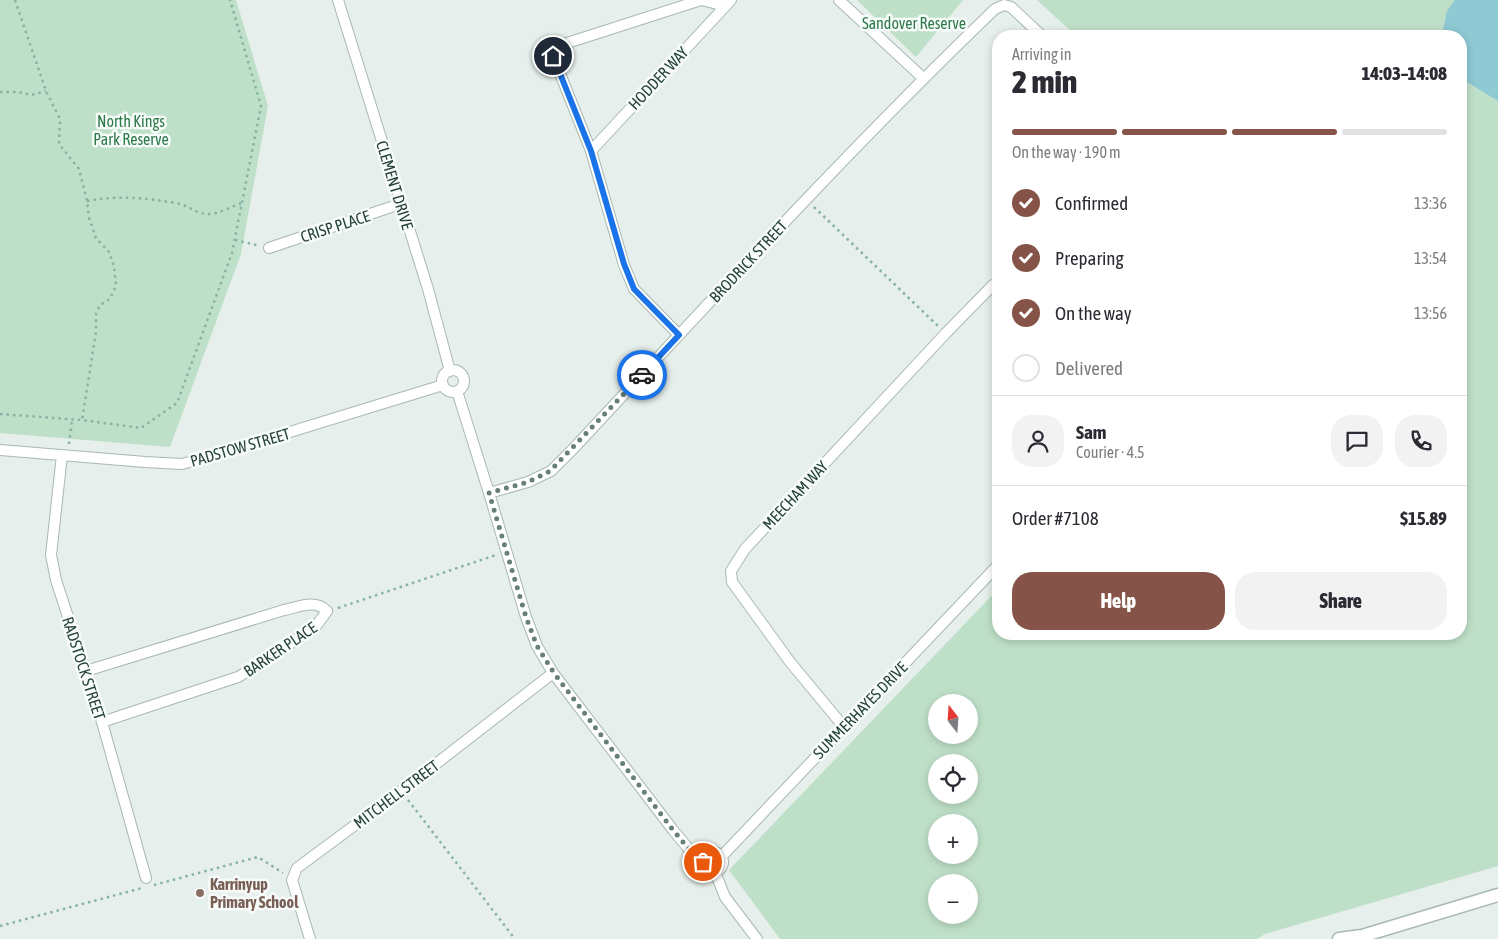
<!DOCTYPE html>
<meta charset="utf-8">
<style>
:root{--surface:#fff;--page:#f2f2f3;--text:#2b2b33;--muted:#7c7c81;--line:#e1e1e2;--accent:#855347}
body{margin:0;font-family:"Asap Condensed",sans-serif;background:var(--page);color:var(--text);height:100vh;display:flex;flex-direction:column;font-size:19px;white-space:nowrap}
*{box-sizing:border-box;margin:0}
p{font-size:16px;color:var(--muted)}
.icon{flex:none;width:28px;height:28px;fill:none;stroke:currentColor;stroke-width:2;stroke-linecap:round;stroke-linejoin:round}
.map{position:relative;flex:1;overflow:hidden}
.drawer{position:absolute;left:992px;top:30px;width:475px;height:610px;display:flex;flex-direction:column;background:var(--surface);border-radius:20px;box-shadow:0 2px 8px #0003}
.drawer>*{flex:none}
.needle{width:32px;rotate:343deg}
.tools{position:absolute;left:928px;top:694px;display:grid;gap:10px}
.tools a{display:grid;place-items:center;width:50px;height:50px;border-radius:50%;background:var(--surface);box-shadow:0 2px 8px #0003;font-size:25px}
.pin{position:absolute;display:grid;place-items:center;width:42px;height:42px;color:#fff;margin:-21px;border:2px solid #fff;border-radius:50%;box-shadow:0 1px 5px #0007}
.courier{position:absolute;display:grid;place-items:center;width:50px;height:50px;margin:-25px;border:4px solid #1a73e8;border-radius:50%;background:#fff;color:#222;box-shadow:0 1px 6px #0007}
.overview em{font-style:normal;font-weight:800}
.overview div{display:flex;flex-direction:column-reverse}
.overview{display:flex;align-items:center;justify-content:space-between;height:85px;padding:0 20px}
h1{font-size:32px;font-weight:800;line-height:38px}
.bar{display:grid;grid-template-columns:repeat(4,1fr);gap:8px 5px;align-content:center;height:60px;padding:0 20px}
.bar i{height:6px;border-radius:4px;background:var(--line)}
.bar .selected{background:var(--accent)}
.bar p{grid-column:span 4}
.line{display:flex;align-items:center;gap:12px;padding:0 20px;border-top:1px solid var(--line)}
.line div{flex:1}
.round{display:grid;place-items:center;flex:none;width:52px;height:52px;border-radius:20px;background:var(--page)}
ol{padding:0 20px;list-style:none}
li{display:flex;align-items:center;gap:15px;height:55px}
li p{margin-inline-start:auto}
li .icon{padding:5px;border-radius:50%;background:var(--accent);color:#fff;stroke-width:4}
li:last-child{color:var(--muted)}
li i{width:28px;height:28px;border:2px solid var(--line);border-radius:50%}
.button{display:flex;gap:10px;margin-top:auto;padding:10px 20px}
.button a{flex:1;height:58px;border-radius:20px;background:var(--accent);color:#fff;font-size:20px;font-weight:800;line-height:58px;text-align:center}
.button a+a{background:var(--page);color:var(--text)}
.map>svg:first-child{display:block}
.green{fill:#bfe0c8;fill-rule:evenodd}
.water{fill:#8ec9d4}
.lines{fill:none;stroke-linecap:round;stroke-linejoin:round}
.minor-casing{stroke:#a8b8b2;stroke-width:12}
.tertiary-casing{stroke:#a8b8b2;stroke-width:15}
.path{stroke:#86b3a5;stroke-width:2.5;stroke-dasharray:2.5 4;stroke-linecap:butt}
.minor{stroke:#fff;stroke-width:10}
.tertiary{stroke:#fff;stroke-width:12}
.done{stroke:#687f78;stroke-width:5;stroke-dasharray:0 9}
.route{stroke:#1a73e8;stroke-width:6}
.education-dot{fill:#8d6e63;stroke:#f7fbf9;stroke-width:2}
.labels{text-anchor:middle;stroke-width:5;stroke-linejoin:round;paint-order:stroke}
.park-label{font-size:16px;fill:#2d7a4b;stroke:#f7fbf9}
.street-label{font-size:16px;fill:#24423a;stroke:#f7fbf9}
.education-label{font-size:16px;font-weight:bold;fill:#785e54;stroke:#f7fbf9;text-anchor:start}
</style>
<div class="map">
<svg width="1498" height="939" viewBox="0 0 1498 939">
<rect width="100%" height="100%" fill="#e6efeb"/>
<!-- green -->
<path class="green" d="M0 0H236L268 106 241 254 170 447 0 433Z
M857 0H963L916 57Z
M1037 0H1498V866L1265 934 1257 939H780L729 870 999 588V634H1461V36H1076ZM936 702H969V735H936ZM936 762H969V795H936ZM936 822H969V855H936ZM936 882H969V915H936Z"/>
<!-- water -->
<path class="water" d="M1455 0H1498V101L1467 82 1461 76V36H1442L1447 11Z"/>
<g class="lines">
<defs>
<path id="minor" d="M338 0 428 289 450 371
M702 0 725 6
M839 0 923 78
M591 151 731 0
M269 248 400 204
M679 335 634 289 624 265 591 151 553 56 556 48 564 44 701 0
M442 381a11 11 0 1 1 22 0a11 11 0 1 1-22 0Z
M457 391 489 493 526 617 537 646 553 673 673 830 688 848 703 859
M0 450 145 462 182 464 208 457 443 385
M62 455 51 555 56 580 102 722 146 878
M489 493 528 482 551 471 573 449C712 300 848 150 995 9L1004 5 1011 7 1042 36
M86 671 284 610C299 607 315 599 327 611L316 626 265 661 238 677 102 722
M844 727 790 662 732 582 731 571 745 549 946 333 993 285 999 282
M703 862a10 10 0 1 1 20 0a10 10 0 1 1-20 0Z
M722 856 999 564
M715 872 725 897 757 939
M310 939 292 880 297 868 401 791 553 673"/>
<path id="tertiary" d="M1339 939 1362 936 1498 895"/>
</defs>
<!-- minor casing -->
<use href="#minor" class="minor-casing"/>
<!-- tertiary casing -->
<use href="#tertiary" class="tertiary-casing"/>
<!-- path -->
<path class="path" d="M15 0 46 91 60 119 59 144 79 169 87 201 89 218 96 238 109 252 114 266 116 286 110 299 100 305 96 314V332L82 420
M0 92H18L31 95 46 91
M87 201C118 195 149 198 180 204 191 207 196 214 209 214 219 214 232 206 242 203
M814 207 938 326
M235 240 260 246
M0 414 82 420 141 428 177 403 232 253 261 106 230 0
M69 444 72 420
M338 608 496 555
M408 800 515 939
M154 885 258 857 283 873
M0 926 142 888"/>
<!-- minor -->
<use href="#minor" class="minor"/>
<!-- tertiary -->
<use href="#tertiary" class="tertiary"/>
</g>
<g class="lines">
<!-- done -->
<path class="done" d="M642 375 550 471 528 482 489 493 526 617 537 646 554 673 673 830 688 848 704 859 703 862"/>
<!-- route -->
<path class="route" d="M553 56 591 151 624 264 634 289 679 335 642 375"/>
</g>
<!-- markers -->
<circle class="education-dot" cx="200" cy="893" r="5"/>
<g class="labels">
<!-- park labels -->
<g class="park-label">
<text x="914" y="29">Sandover Reserve</text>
<text x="131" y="127">North Kings<tspan x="131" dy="18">Park Reserve</tspan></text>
</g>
<!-- street labels -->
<g class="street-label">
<text transform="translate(658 78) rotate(-47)" y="6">HODDER WAY</text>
<text transform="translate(395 185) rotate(73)" y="6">CLEMENT DRIVE</text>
<text transform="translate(335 226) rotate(-18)" y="6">CRISP PLACE</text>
<text transform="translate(748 261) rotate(-47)" y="6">BRODRICK STREET</text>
<text transform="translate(240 447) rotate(-16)" y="6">PADSTOW STREET</text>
<text transform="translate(795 495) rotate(-47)" y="6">MEECHAM WAY</text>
<text transform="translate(280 649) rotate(-34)" y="6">BARKER PLACE</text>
<text transform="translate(84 668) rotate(72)" y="6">RADSTOCK STREET</text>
<text transform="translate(860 710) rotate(-46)" y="6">SUMMERHAYES DRIVE</text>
<text transform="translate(396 794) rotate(-37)" y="6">MITCHELL STREET</text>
</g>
<!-- education labels -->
<g class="education-label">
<text x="210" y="890">Karrinyup<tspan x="210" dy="18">Primary School</tspan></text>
</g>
</g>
</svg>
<div class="tools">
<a><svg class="needle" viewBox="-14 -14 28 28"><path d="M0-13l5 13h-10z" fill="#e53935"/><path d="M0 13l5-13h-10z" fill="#7c7c81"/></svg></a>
<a><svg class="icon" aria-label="locate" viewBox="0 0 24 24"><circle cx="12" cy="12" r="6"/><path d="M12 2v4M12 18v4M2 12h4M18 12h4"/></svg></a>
<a>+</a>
<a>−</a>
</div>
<div class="pin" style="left:703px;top:862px;background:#ea580c"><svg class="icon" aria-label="bag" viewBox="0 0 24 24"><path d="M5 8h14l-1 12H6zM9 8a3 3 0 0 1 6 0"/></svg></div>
<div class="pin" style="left:553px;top:56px;background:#1f2937"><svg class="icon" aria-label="home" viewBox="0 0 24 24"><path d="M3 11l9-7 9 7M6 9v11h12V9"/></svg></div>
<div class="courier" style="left:642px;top:375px"><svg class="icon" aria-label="car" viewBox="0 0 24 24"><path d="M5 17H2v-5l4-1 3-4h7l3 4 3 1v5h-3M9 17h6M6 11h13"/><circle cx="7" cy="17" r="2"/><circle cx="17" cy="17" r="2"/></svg></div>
<section class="drawer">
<div class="overview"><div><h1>2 min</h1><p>Arriving in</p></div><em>14:03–14:08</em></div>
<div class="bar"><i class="selected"></i><i class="selected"></i><i class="selected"></i><i></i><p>On the way · 190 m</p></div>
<ol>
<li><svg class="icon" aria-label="check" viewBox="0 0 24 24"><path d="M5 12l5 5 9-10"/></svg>Confirmed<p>13:36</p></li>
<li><svg class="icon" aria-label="check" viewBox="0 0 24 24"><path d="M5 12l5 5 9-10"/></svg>Preparing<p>13:54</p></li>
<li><svg class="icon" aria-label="check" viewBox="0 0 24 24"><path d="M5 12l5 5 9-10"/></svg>On the way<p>13:56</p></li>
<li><i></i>Delivered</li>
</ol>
<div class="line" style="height:90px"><a class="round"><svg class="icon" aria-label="person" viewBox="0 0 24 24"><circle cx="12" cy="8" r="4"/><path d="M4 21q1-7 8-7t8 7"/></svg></a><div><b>Sam</b><p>Courier · 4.5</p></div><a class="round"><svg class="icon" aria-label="chat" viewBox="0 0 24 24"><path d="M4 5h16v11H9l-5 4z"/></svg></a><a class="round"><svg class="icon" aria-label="phone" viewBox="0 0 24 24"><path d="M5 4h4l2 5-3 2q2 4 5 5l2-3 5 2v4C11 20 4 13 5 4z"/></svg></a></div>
<div class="line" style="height:65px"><div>Order #7108</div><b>$15.89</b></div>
<div class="button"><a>Help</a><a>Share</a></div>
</section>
</div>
